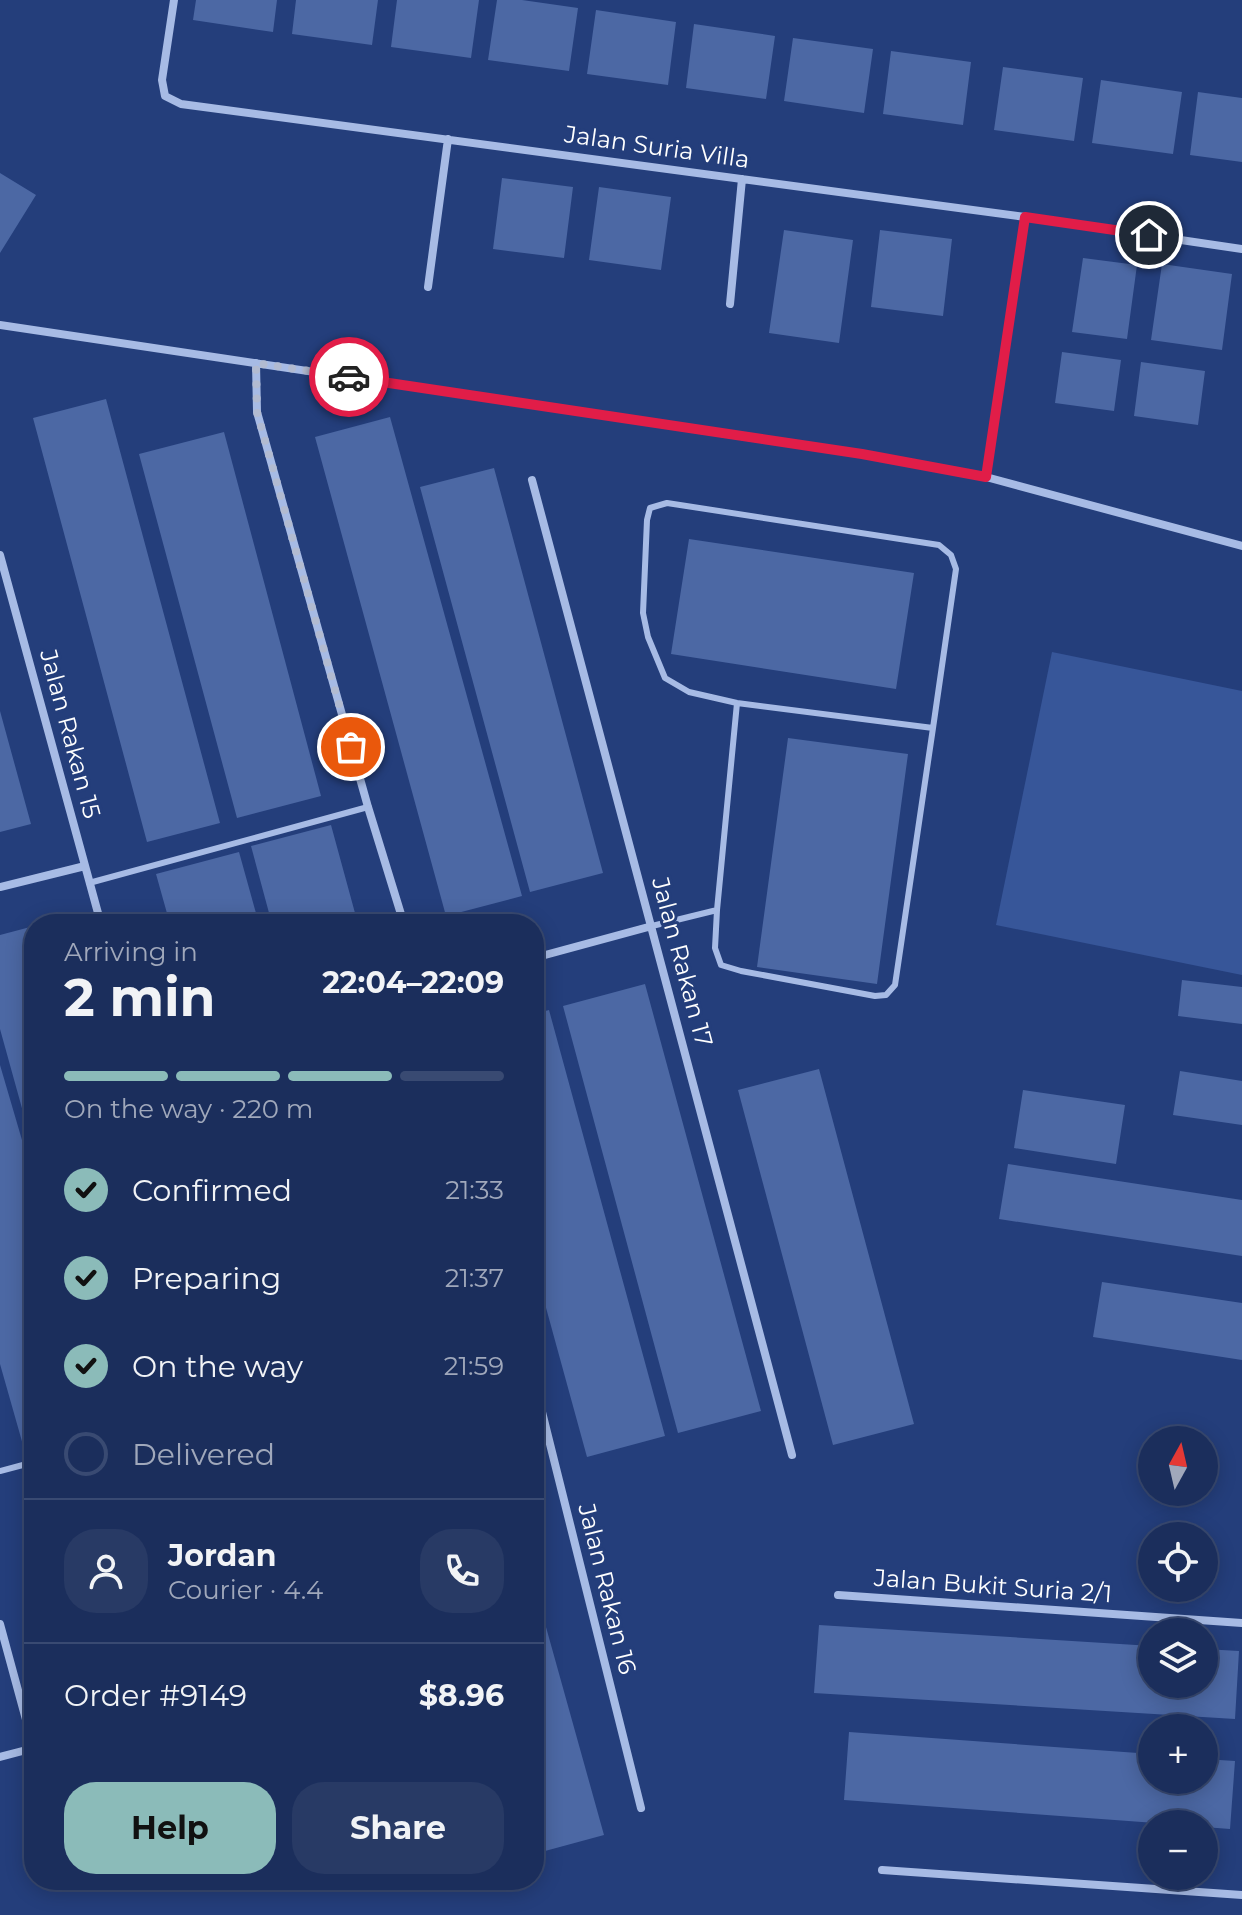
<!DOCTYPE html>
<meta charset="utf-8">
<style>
:root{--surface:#1b2e5c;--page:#283a65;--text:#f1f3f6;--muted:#a0a8bb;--line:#394a72;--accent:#8bbbb9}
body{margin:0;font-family:Montserrat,sans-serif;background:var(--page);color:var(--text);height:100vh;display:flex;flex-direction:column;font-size:30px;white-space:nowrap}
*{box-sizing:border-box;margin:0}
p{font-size:26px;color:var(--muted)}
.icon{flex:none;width:44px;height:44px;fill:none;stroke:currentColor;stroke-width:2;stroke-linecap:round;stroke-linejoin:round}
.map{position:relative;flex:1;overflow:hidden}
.details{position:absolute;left:24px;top:914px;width:520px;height:976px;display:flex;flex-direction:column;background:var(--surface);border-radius:32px;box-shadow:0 4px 20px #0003,0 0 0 2px var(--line)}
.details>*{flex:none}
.needle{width:52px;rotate:8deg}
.controls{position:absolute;left:1138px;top:1426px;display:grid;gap:16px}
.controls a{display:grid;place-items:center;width:80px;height:80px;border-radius:50%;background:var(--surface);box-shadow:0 4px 20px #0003,0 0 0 2px var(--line);font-size:40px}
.pin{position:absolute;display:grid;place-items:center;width:68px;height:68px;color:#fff;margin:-34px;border:4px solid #fff;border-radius:50%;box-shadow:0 2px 8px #0007}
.courier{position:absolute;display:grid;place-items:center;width:80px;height:80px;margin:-40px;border:6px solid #e11d48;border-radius:50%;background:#fff;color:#222;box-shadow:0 2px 10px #0007}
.overview em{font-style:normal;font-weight:700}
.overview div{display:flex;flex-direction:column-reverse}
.overview{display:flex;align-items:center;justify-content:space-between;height:136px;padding:0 40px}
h1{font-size:52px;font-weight:700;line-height:60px}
.bar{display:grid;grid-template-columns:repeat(4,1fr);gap:12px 8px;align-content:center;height:96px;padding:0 40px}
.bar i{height:10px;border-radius:6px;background:var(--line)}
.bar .active{background:var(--accent)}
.bar p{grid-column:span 4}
.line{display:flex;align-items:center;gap:20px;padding:0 40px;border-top:2px solid var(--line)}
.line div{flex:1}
.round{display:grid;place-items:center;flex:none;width:84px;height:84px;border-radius:32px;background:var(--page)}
ol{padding:0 40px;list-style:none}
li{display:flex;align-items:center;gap:24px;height:88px}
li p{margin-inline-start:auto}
li .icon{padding:8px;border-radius:50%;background:var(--accent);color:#111;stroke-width:4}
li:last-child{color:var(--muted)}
li i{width:44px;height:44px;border:4px solid var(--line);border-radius:50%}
.primary-button{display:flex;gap:16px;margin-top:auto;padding:16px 40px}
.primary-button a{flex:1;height:92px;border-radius:32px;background:var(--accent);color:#111;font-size:32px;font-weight:700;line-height:92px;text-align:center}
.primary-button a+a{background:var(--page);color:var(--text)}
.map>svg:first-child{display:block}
.green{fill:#375699}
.building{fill:#4c68a4}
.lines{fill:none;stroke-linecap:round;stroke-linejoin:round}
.service{stroke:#a7bbe5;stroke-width:6}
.minor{stroke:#a7bbe5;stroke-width:8}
.done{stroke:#b2bbd1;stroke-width:8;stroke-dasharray:0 14.4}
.route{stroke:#e11d48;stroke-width:10}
.labels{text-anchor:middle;stroke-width:6;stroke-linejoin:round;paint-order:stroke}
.street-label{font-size:24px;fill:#fff;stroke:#243e7b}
</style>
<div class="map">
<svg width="1242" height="1915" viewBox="0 0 1242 1915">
<rect width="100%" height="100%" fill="#243e7b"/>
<!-- green -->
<path class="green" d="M1052 652 1242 691V975L996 925Z"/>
<!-- building -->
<path class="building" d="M196 0H277L273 32 193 20Z
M296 0H378L372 45 292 34Z
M397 0H479L471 58 391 47Z
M497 0H522L578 8 569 71 488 60Z
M596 10 676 22 668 85 587 74Z
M694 24 775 36 766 99 686 88Z
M793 38 873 49 864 113 784 101Z
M891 51 971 62 963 125 883 114Z
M1003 67 1083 78 1074 141 994 130Z
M1101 80 1182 92 1173 154 1092 143Z
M1198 92 1242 98V162L1190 155Z
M0 173 36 195 0 253Z
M502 178 573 187 564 258 493 249Z
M599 187 671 197 661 270 589 260Z
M784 230 853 240 839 343 769 333Z
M880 230 952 239 943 316 871 307Z
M1083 258 1137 265 1127 339 1072 332Z
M1162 264 1232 274 1222 350 1151 340Z
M1062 352 1121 360 1114 411 1055 403Z
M1141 362 1205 371 1198 425 1134 416Z
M106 399 220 823 147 842 33 418Z
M390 417 522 896 446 916 315 437Z
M224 432 321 796 237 818 139 454Z
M494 468 603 873 530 892 420 487Z
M689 539 914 573 896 689 671 654Z
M0 711 31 824 0 832Z
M788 738 908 754 877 984 757 967Z
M331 825 358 924H272L251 846Z
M239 852 259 924H170L156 874Z
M34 926V1148H33L0 1029V935Z
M1182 980 1242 987V1024L1178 1016Z
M645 984 761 1411 678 1433 563 1006Z
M549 1010 665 1436 587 1457 534 1264V1014Z
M0 1065 34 1181V1441L23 1445 0 1364Z
M819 1069 914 1424 833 1445 738 1090Z
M1180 1071 1242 1081V1125L1173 1115Z
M1023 1090 1125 1105 1116 1164 1014 1148Z
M1008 1164 1242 1200V1256L999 1219Z
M1102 1282 1242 1303V1360L1093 1337Z
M534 1584 604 1835 534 1854Z
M819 1625 1152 1646V1684H1204V1649L1239 1651 1235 1719 814 1693Z
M849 1732 1152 1754V1780H1204V1759L1235 1761 1230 1829 1204 1827V1824H1169L844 1800Z"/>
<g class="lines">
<!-- service -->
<path class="service" d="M737 703 717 910 715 948 721 965 741 971 875 996 886 995 895 985 933 728 737 703 689 692 665 678 648 637 643 613 647 520 650 508 667 503 939 545 951 555 956 569 933 728
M89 883 368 807
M652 926 717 910
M0 1471 34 1462"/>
<!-- minor -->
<path class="minor" d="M174 0 162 80 165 96 181 104 1025 217 1242 249
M428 287 448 139
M730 304 742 179
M0 325 862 454 986 477 1242 546
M256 363 257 412 368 807 404 924
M986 477 1025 217
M532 480 792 1455
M0 555 101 924
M0 887 85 866
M534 958 652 926
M534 1380 641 1808
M838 1595 1242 1623
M0 1624 34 1749
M0 1757 34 1748
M882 1870 1242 1895"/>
</g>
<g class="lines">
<!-- done -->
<path class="done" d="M349 377 256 363 257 412 351 747"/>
<!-- route -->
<path class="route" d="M349 377 862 454 986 477 1025 217 1149 235"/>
</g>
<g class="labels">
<!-- street labels -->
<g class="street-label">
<text transform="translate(657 147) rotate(8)" y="8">Jalan Suria Villa</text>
<text transform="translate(70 734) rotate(75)" y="8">Jalan Rakan 15</text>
<text transform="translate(682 962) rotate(75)" y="8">Jalan Rakan 17</text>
<text transform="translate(993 1586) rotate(4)" y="8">Jalan Bukit Suria 2/1</text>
<text transform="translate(607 1589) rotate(76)" y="8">Jalan Rakan 16</text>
</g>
</g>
</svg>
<div class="controls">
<a><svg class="needle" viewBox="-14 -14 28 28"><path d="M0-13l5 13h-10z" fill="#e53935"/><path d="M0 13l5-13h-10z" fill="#a0a8bb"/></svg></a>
<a><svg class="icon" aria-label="locate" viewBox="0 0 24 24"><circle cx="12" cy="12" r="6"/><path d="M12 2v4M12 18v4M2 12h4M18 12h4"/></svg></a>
<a><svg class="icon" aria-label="layers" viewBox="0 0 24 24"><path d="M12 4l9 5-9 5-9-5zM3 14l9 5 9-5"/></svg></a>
<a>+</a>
<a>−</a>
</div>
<div class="pin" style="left:351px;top:747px;background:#ea580c"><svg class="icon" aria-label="bag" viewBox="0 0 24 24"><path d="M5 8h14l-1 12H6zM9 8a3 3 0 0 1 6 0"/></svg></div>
<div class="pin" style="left:1149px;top:235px;background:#1f2937"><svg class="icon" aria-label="home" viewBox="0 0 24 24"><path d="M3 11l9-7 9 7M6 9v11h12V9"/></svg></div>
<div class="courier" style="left:349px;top:377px"><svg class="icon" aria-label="car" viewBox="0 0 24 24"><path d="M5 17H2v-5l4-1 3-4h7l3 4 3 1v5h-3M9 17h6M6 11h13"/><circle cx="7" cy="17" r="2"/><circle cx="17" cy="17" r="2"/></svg></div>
<section class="details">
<div class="overview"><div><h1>2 min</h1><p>Arriving in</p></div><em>22:04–22:09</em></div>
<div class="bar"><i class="active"></i><i class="active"></i><i class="active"></i><i></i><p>On the way · 220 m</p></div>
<ol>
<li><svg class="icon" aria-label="check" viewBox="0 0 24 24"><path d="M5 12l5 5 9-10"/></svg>Confirmed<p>21:33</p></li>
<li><svg class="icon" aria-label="check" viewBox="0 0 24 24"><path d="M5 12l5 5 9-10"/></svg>Preparing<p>21:37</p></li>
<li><svg class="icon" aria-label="check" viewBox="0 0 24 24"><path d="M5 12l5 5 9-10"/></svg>On the way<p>21:59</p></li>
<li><i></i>Delivered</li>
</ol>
<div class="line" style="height:144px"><a class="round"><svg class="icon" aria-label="person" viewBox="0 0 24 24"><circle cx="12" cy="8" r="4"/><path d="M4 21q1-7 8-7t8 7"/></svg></a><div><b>Jordan</b><p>Courier · 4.4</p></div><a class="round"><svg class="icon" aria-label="phone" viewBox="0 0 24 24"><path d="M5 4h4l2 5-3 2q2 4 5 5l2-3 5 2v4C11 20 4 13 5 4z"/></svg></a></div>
<div class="line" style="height:104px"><div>Order #9149</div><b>$8.96</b></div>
<div class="primary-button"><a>Help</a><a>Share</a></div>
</section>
</div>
